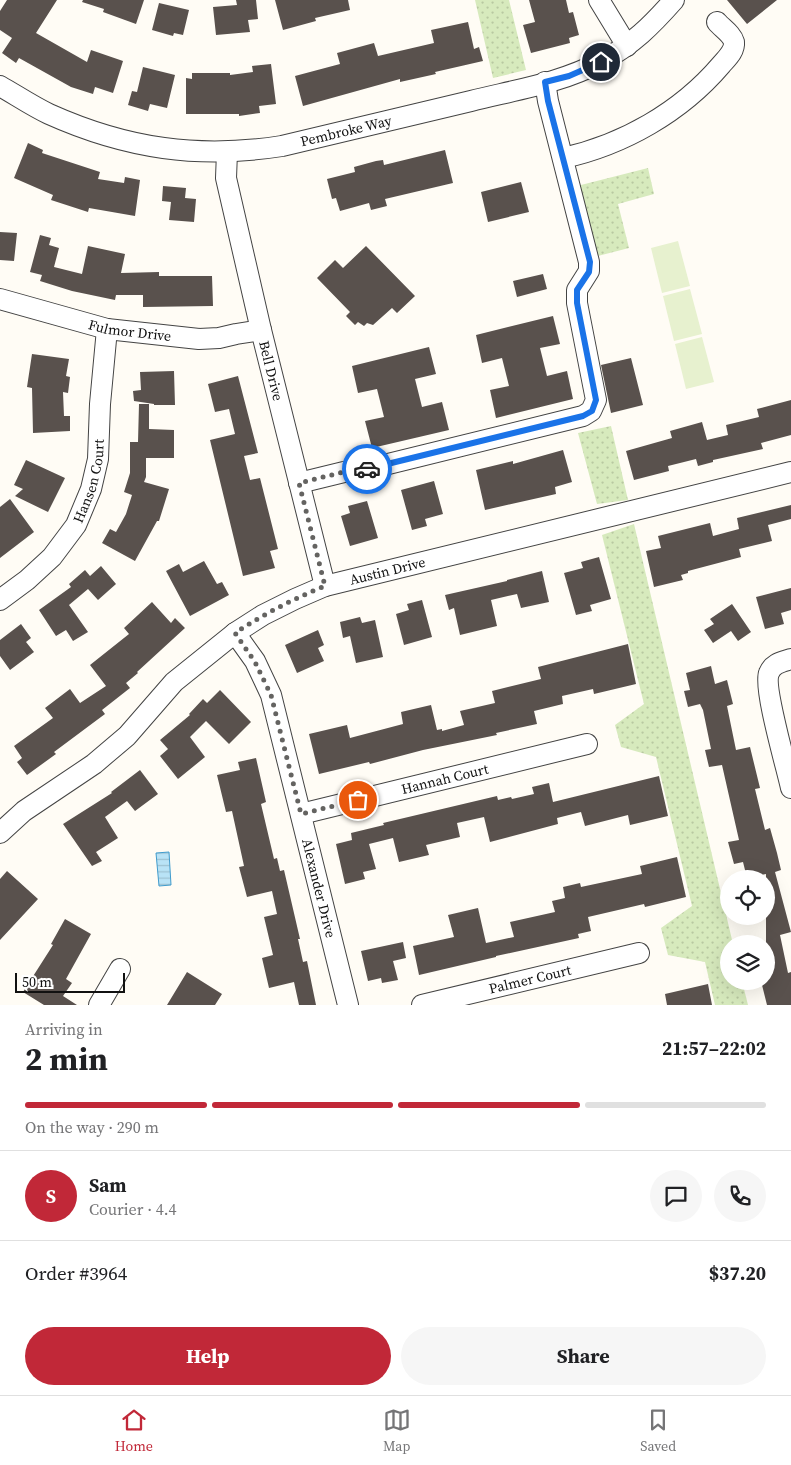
<!DOCTYPE html>
<meta charset="utf-8">
<style>
:root{--surface:#fff;--page:#f6f6f6;--text:#202124;--muted:#757577;--line:#e0e0e0;--accent:#c12838}
body{margin:0;font-family:"Source Serif 4",serif;background:var(--page);color:var(--text);height:100vh;display:flex;flex-direction:column;font-size:19px;white-space:nowrap}
*{box-sizing:border-box;margin:0}
p{font-size:16px;color:var(--muted)}
.icon{flex:none;width:28px;height:28px;fill:none;stroke:currentColor;stroke-width:2;stroke-linecap:round;stroke-linejoin:round}
.map{position:relative;height:1005px;overflow:hidden}
.sheet{display:flex;flex-direction:column;background:var(--surface);flex:1}
.sheet>*{flex:none}
.buttons{position:absolute;left:720px;top:870px;display:grid;gap:10px}
.buttons a{display:grid;place-items:center;width:55px;height:55px;border-radius:50%;background:var(--surface);box-shadow:0 5px 20px #0002;font-size:25px}
.scale{position:absolute;left:15px;bottom:12px;width:110px;box-sizing:border-box;padding-left:5px;border:2px solid #111;border-top:0;font-size:14px;line-height:18px;white-space:nowrap;color:#111;-webkit-text-stroke:4px #fff;paint-order:stroke}
.pin{position:absolute;display:grid;place-items:center;width:42px;height:42px;color:#fff;margin:-21px;border:2px solid #fff;border-radius:50%;box-shadow:0 1px 5px #0007}
.courier{position:absolute;display:grid;place-items:center;width:50px;height:50px;margin:-25px;border:4px solid #1a73e8;border-radius:50%;background:#fff;color:#222;box-shadow:0 1px 6px #0007}
.overview em{font-style:normal;font-weight:700}
.overview div{display:flex;flex-direction:column-reverse}
.overview{display:flex;align-items:center;justify-content:space-between;height:85px;padding:0 25px}
h1{font-size:32px;font-weight:700;line-height:38px}
.bar{display:grid;grid-template-columns:repeat(4,1fr);gap:8px 5px;align-content:center;height:60px;padding:0 25px}
.bar i{height:6px;border-radius:4px;background:var(--line)}
.bar .current{background:var(--accent)}
.bar p{grid-column:span 4}
.line{display:flex;align-items:center;gap:12px;padding:0 25px;border-top:1px solid var(--line)}
.line div{flex:1}
.round{display:grid;place-items:center;flex:none;width:52px;height:52px;border-radius:26px;background:var(--page)}
.cta{display:flex;gap:10px;margin-top:auto;padding:10px 25px}
.cta a{flex:1;height:58px;border-radius:30px;background:var(--accent);color:#fff;font-size:20px;font-weight:700;line-height:58px;text-align:center}
.cta a+a{background:var(--page);color:var(--text)}
.tabs{display:flex;justify-content:space-around;align-items:center;height:70px;border-top:1px solid var(--line);background:var(--surface);font-size:14px;color:var(--muted)}
.tabs a{display:grid;justify-items:center;gap:2px}
.tabs .current{color:var(--accent)}
.map>svg:first-child{display:block}
.park{fill:url(#park-dots)}
.pitch{fill:#e7f1cf}
.water{fill:url(#water-rules);stroke:#419ccd}
.building{fill:#59514d}
.lines{fill:none;stroke-linecap:round;stroke-linejoin:round}
.minor-casing{stroke:#444;stroke-width:22}
.minor{stroke:#fff;stroke-width:20}
.done{stroke:#646361;stroke-width:5;stroke-dasharray:0 9}
.route{stroke:#1a73e8;stroke-width:6}
.labels{text-anchor:middle;stroke-width:5;stroke-linejoin:round;paint-order:stroke}
.street-label{font-size:14px;fill:#111;stroke:#fff}
</style>
<div class="map">
<svg width="791" height="1005" viewBox="0 0 791 1005">
<defs>
<pattern id="park-dots" width="8" height="8" patternUnits="userSpaceOnUse" patternTransform="scale(1.25)"><rect width="8" height="8" fill="#d7eabd"/><path d="M2 2h.1M6 6h.1" fill="none" stroke="#b8c8a1" stroke-width="1.8" stroke-linecap="round"/></pattern>
<pattern id="water-rules" width="6" height="5" patternUnits="userSpaceOnUse" patternTransform="scale(1.25)"><rect width="6" height="5" fill="#b9e3f6"/><path d="M0 2.5h6" fill="none" stroke="#9ec2d2"/></pattern>
</defs>
<rect width="100%" height="100%" fill="#fffcf5"/>
<!-- park -->
<path class="park" d="M475 0H509L526 70 493 78Z
M648 168 654 194 618 204 629 248 594 257 577 186Z
M611 426 628 500 597 504 578 433Z
M634 524 733 944H729V981H742L748 1005H715L705 962 668 955 661 928 692 906 656 757 621 747 615 725 644 704 602 535Z"/>
<!-- pitch -->
<path class="pitch" d="M678 241 690 286 662 293 651 248Z
M690 289 702 334 674 341 663 296Z
M702 337 714 382 686 389 675 344Z"/>
<!-- water -->
<path class="water" d="M169 852 171 885 159 886 156 853Z"/>
<!-- building -->
<path class="building" d="M7 0H57L36 33 87 62 91 50 123 61 113 93 95 87 93 94 71 87 19 58 16 63 2 53 12 38 0 30V11Z
M83 0H144L136 24 103 12 104 9 82 2Z
M236 0H256L258 19 248 20 250 32 216 35 213 7 237 5Z
M275 0H348L350 10 315 18 316 21 283 30Z
M529 0H566L569 13 573 12 579 35 569 38 570 43 531 53 523 25 535 22Z
M727 0H777L747 24Z
M159 3 189 10 183 35 174 33 173 36 152 30Z
M468 22 474 49 479 47 483 61 435 72 436 74 400 82V79L303 106 295 76 340 64 337 53 374 43 378 56 434 43 431 30Z
M271 64 276 104 259 106 260 113 239 116V114H186V78L192 79V73H230V75L253 72 252 66Z
M143 67 175 75 167 108 150 104 148 111 128 105 132 91 137 92Z
M28 143 43 150 42 153 100 172 98 179 124 183 125 177 140 180 135 216 89 208 88 212 51 200 53 195 14 178Z
M445 150 453 183 385 199 387 206 371 210 369 203 340 211 336 198 332 199 327 179 355 172 354 167 376 161 383 160 384 165Z
M521 182 529 212 488 222 481 192Z
M163 186 186 188 185 198 196 199 194 222 169 220 171 202 162 201Z
M0 232 17 233 14 261 0 260Z
M40 235 51 238 49 245 59 248 54 267 82 274 88 246 125 254 121 273 159 272V276H212L213 306 143 307V295H116L115 300 72 291 40 281 42 275 30 272Z
M366 246 415 296 397 313 392 308 373 325 367 323 364 326 358 322 355 325 346 316 350 312 317 278 335 260 343 268Z
M543 274 547 289 517 297 513 281Z
M553 316 560 344 540 348 547 376 567 371 573 399 496 418 490 390 509 386 502 358 482 363 476 335Z
M429 347 436 374 415 379 422 407 442 402 449 430 372 448 365 421 384 417 377 389 358 393 352 366Z
M32 354 69 359 66 376 70 377 68 393 63 392 64 416H70V431L33 433 32 388 27 387Z
M631 358 643 405 611 413 601 365Z
M174 371 175 405H154V404L134 401 133 391 141 390 140 372Z
M238 376 258 453 244 456 250 480 260 478 278 549 270 551 275 568 243 576 210 440 235 434 229 409 215 412 208 384Z
M791 400V435L761 443 763 449 713 460V462L698 466 696 459 668 466 669 471 634 480 626 451 672 438 670 431 702 422 707 440 728 435 726 425 759 417 757 409Z
M139 404H149V429L174 430V458H146V477L144 482 169 489 159 521H157L135 561 102 543 110 529 116 532 126 514 132 495 124 492 130 473V442H138Z
M563 450 572 482 555 487 556 494 485 510 476 470 513 461V464Z
M26 460 65 478 48 512 15 496 23 489 14 485Z
M434 481 443 514 425 519 427 526 412 530 401 490Z
M10 499 34 532 0 558V507Z
M367 501 378 538 350 546 341 516 350 513 348 506Z
M791 505V519L768 525 772 541 739 549 741 557 688 571V573L681 575 683 580 654 587 646 551 661 548 658 536 710 523 713 536 739 529 737 518Z
M599 557 611 599 590 605 592 611 576 615 564 573 583 568 581 562Z
M204 561 217 584 222 582 229 595 190 616 166 571 179 564 183 572Z
M101 566 116 584 98 600 88 589 69 605 88 632 73 641 66 630 56 636 39 610 71 587 69 584 85 570 90 576Z
M542 571 549 602 521 608 517 594 491 600 497 626 460 635 454 608 449 610 445 595 507 581V580Z
M791 588V610L781 613 784 624 765 629 756 597Z
M422 600 432 637 404 645 396 614 409 610 407 604Z
M152 602 171 623 175 618 185 628 137 672 138 673 126 683 130 688 102 710 105 714 54 752 56 754 27 775 17 762 22 758 14 746 53 718 45 708 70 689 80 703 106 686 90 665 129 634 124 628Z
M732 604 751 632 738 641 731 631 713 643 704 630 714 624 710 619Z
M360 617 362 623 375 620 383 657 356 663 350 636 343 638 340 622Z
M21 624 31 638 26 642 34 652 10 670 0 656V640Z
M318 630 324 645 318 648 324 661 297 673 285 645Z
M628 644 636 684 594 694 593 689 562 696 563 704 534 711 537 724 496 733 497 735 423 750 370 764 369 762 319 774 309 734 347 725 350 738 403 724 401 712 431 705 437 730 442 729V731L464 725 460 711 495 703 492 691 541 679 538 667Z
M711 666 715 684 727 680 733 704 727 706 736 750 750 747 760 788 755 789 765 830 770 828 777 853 781 870 775 872 791 932 780 935 788 973 791 972V1005H767L761 981H766V874L747 878 743 862 734 864 728 842 739 840 722 765 709 767 705 750 711 749 703 710 700 704 688 707 684 691 690 690 686 673Z
M220 690 251 722 229 744 206 721 190 737 205 757 178 779 160 756 168 749 160 740 190 715 189 714 203 699 207 703Z
M256 758 266 802 261 804 274 859 277 858 280 871 284 870 300 939H298L303 962 307 961 316 1005H299L294 982 269 988 262 958 273 955 264 917 277 914 272 891 247 897 239 867 244 866 232 811 226 812 217 775 240 770 238 762Z
M140 770 158 794 135 811 127 801 105 817 118 838 96 852 102 861 92 866 63 824 112 793 111 792Z
M659 776 668 816 630 825 628 815 585 826 581 812 557 818 558 824 490 842 484 817 457 823 460 837 426 845 429 855 399 862 393 838 369 844 376 869 363 872 365 879 345 884 336 844 352 840 351 833 384 825 383 823 497 796 498 800 511 797 512 799 534 794 532 787 549 783 553 802Z
M677 857 686 897 645 907 644 904 588 917 591 931 578 934 579 938 496 956V957L419 975 413 946 454 937 448 915 478 908 486 943 514 937 510 922 555 912 552 901 565 898 563 887 580 883 581 887 642 874 640 866Z
M7 871 38 899 0 940V879Z
M65 919 91 934 66 979 72 983 63 996 77 1005H44L23 992 53 945 51 944Z
M403 942 406 958 393 961 398 980 382 983 381 978 368 981 361 951Z
M187 972 222 994 215 1005H167Z
M708 984 712 1005H667L665 994Z"/>
<g class="lines">
<defs>
<g id="minor">
<path d="M599 0 627 46"/>
<path id="s1" d="M0 86C16 95 32 106 49 114 127 149 199 159 282 146 345 131 408 116 471 101 515 90 562 83 602 61 633 44 651 26 674 0"/>
<path id="s2" d="M227 152 226 178 261 330 325 586"/>
<path d="M563 158C623 145 681 112 721 65 727 58 735 51 734 42 732 34 722 28 717 22"/>
<path id="s3" d="M0 299 107 329 199 339 219 338 236 334 261 330"/>
<path d="M299 483 344 472 376 467 583 416 591 411 596 400 577 303V290L589 271V262L548 101 545 82"/>
<path id="s4" d="M0 600 27 580 52 557 76 525 91 489 98 459 100 404 107 329"/>
<path id="s5" d="M235 633 255 661 271 695 348 1005"/>
<path d="M791 659C782 662 773 663 769 673 763 687 787 769 791 788"/>
<path id="s6" d="M301 814 587 744"/>
<path id="s7" d="M0 833 24 811 94 764 127 736 174 682 235 633 263 615 295 599 325 586 791 472"/>
<path d="M99 1005 120 969"/>
<path id="s8" d="M422 1005 639 953"/>
</g>
</defs>
<!-- minor casing -->
<use href="#minor" class="minor-casing"/>
<!-- minor -->
<use href="#minor" class="minor"/>
</g>
<g class="lines">
<!-- done -->
<path class="done" d="M358 800 301 814 271 695 255 662 235 633C264 614 293 599 325 586L299 483 344 472 367 469"/>
<!-- route -->
<path class="route" d="M367 469 583 416 592 411 596 400 577 303V290L589 272 590 262 548 101 545 82 569 76 601 62"/>
</g>
<g class="labels">
<!-- street labels -->
<g class="street-label">
<text dy="5" stroke="none"><textPath href="#s1" startOffset="361">Pembroke Way</textPath></text>
<text dy="5" stroke="none"><textPath href="#s3" startOffset="134">Fulmor Drive</textPath></text>
<text dy="5" stroke="none"><textPath href="#s2" startOffset="224">Bell Drive</textPath></text>
<text dy="5" stroke="none"><textPath href="#s4" startOffset="154">Hansen Court</textPath></text>
<text dy="5" stroke="none"><textPath href="#s7" startOffset="476">Austin Drive</textPath></text>
<text dy="5" stroke="none"><textPath href="#s6" startOffset="148">Hannah Court</textPath></text>
<text dy="5" stroke="none"><textPath href="#s5" startOffset="271">Alexander Drive</textPath></text>
<text dy="5" stroke="none"><textPath href="#s8" startOffset="111">Palmer Court</textPath></text>
</g>
</g>
</svg>
<div class="buttons">
<a><svg class="icon" aria-label="locate" viewBox="0 0 24 24"><circle cx="12" cy="12" r="6"/><path d="M12 2v4M12 18v4M2 12h4M18 12h4"/></svg></a>
<a><svg class="icon" aria-label="layers" viewBox="0 0 24 24"><path d="M12 4l9 5-9 5-9-5zM3 14l9 5 9-5"/></svg></a>
</div>
<div class="scale">50 m</div>
<div class="pin" style="left:358px;top:800px;background:#ea580c"><svg class="icon" aria-label="bag" viewBox="0 0 24 24"><path d="M5 8h14l-1 12H6zM9 8a3 3 0 0 1 6 0"/></svg></div>
<div class="pin" style="left:601px;top:62px;background:#1f2937"><svg class="icon" aria-label="home" viewBox="0 0 24 24"><path d="M3 11l9-7 9 7M6 9v11h12V9"/></svg></div>
<div class="courier" style="left:367px;top:469px"><svg class="icon" aria-label="car" viewBox="0 0 24 24"><path d="M5 17H2v-5l4-1 3-4h7l3 4 3 1v5h-3M9 17h6M6 11h13"/><circle cx="7" cy="17" r="2"/><circle cx="17" cy="17" r="2"/></svg></div>
</div>
<section class="sheet">
<div class="overview"><div><h1>2 min</h1><p>Arriving in</p></div><em>21:57–22:02</em></div>
<div class="bar"><i class="current"></i><i class="current"></i><i class="current"></i><i></i><p>On the way · 290 m</p></div>
<div class="line" style="height:90px"><b class="round" style="background:var(--accent);color:#fff">S</b><div><b>Sam</b><p>Courier · 4.4</p></div><a class="round"><svg class="icon" aria-label="chat" viewBox="0 0 24 24"><path d="M4 5h16v11H9l-5 4z"/></svg></a><a class="round"><svg class="icon" aria-label="phone" viewBox="0 0 24 24"><path d="M5 4h4l2 5-3 2q2 4 5 5l2-3 5 2v4C11 20 4 13 5 4z"/></svg></a></div>
<div class="line" style="height:65px"><div>Order #3964</div><b>$37.20</b></div>
<div class="cta"><a>Help</a><a>Share</a></div>
</section>
<nav class="tabs">
<a class="current"><svg class="icon" aria-label="home" viewBox="0 0 24 24"><path d="M3 11l9-7 9 7M6 9v11h12V9"/></svg>Home</a>
<a><svg class="icon" aria-label="map" viewBox="0 0 24 24"><path d="M3 6l6-2 6 2 6-2v14l-6 2-6-2-6 2zM9 4v14M15 6v14"/></svg>Map</a>
<a><svg class="icon" aria-label="saved" viewBox="0 0 24 24"><path d="M7 4h10v16l-5-4-5 4z"/></svg>Saved</a>
</nav>
